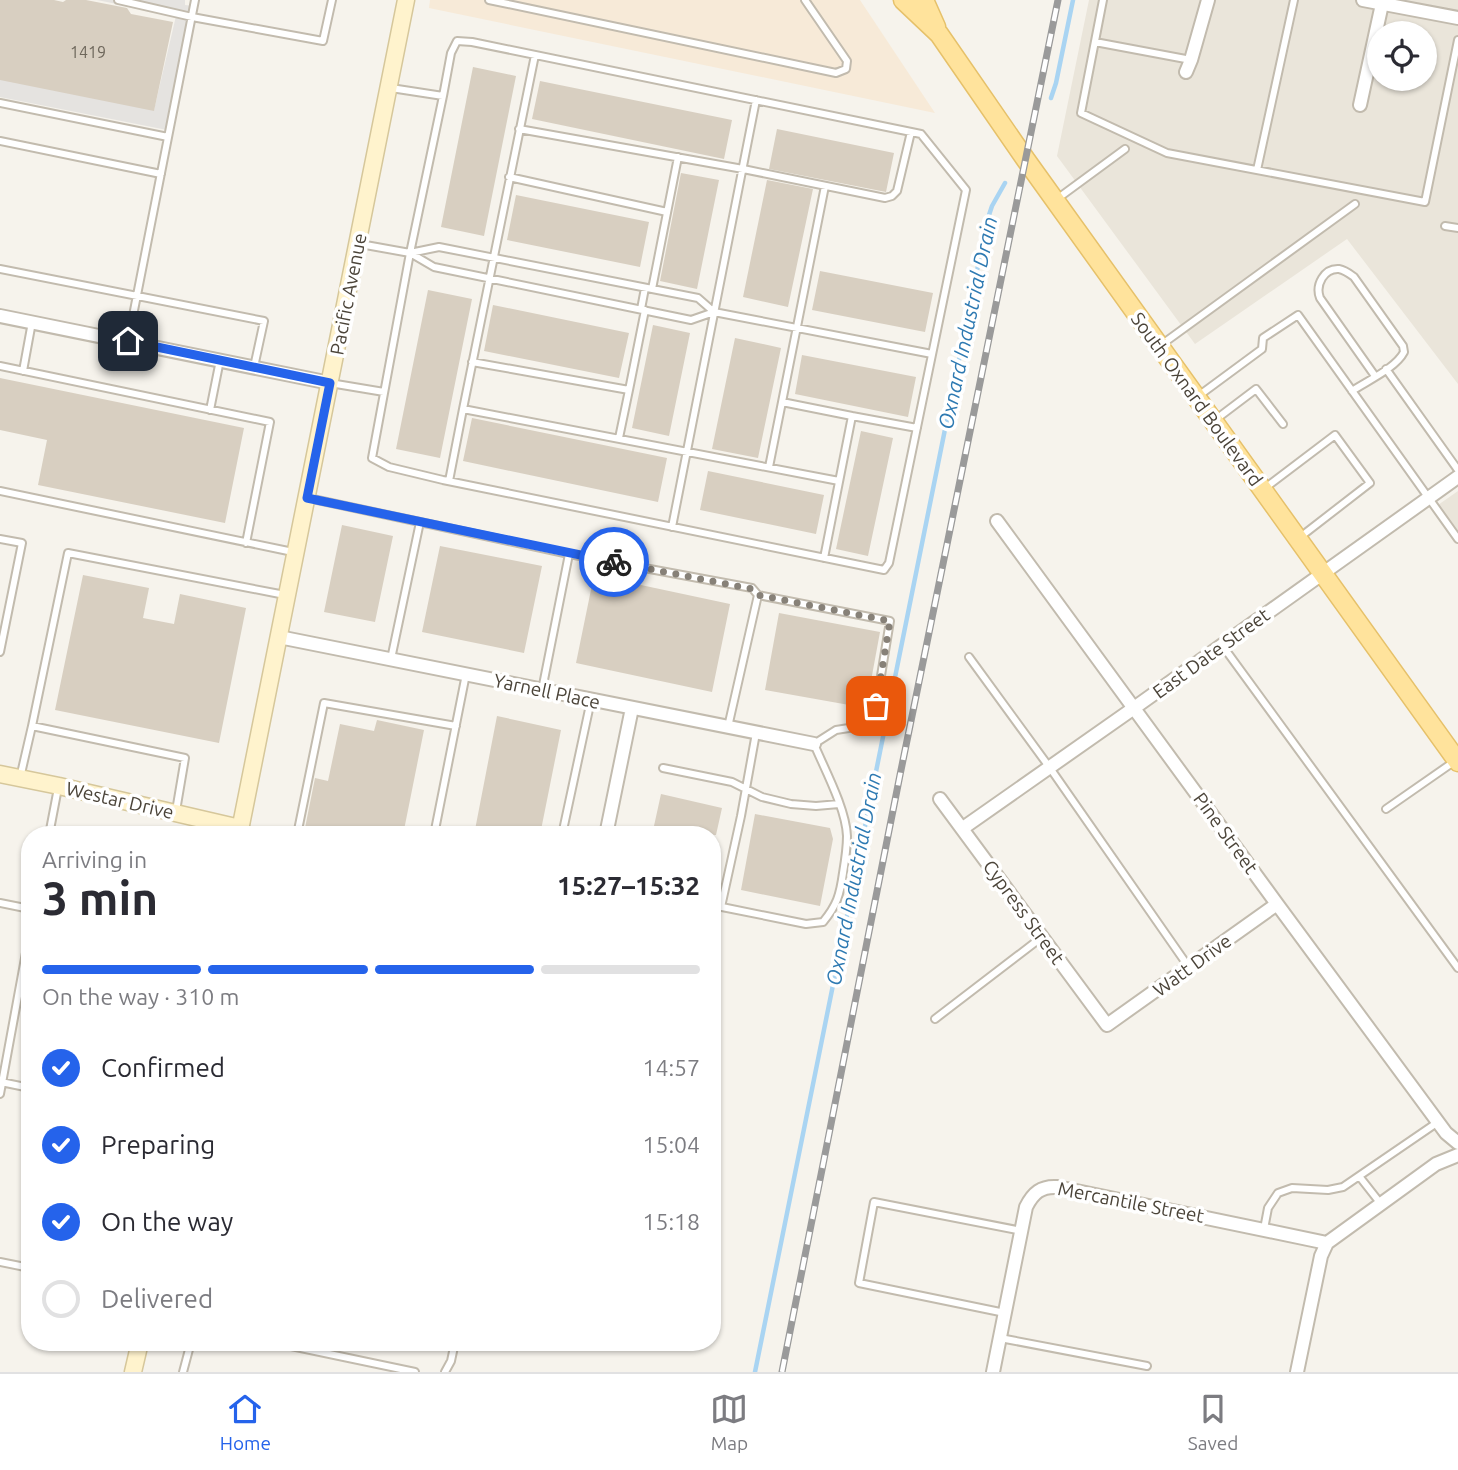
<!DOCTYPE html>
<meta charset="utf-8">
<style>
:root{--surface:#fff;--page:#f7f7f7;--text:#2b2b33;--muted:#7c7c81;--line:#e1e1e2;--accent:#2563eb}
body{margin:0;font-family:Ubuntu,sans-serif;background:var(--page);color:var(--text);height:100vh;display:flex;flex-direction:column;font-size:26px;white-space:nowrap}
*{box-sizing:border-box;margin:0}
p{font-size:23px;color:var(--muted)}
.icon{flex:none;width:38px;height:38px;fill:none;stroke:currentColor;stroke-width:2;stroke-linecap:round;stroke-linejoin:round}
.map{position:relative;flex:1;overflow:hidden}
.drawer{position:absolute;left:21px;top:826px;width:700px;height:525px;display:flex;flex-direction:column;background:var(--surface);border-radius:28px;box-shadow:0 2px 5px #0004}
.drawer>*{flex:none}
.fabs{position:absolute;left:1367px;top:21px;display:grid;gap:14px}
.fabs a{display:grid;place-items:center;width:70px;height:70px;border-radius:50%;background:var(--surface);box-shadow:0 2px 5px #0004;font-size:35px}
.pin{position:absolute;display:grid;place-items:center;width:60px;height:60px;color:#fff;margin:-30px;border-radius:14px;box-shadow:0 4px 10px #0006}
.courier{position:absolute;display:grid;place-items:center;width:70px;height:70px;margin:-35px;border:5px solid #2563eb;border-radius:50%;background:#fff;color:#222;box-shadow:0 2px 9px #0007}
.summary em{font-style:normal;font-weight:600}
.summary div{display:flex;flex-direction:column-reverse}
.summary{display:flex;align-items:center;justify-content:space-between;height:119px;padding:0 21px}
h1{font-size:46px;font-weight:600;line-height:52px}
.bar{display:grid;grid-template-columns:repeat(4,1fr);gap:10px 7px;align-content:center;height:84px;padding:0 21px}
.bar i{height:9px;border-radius:5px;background:var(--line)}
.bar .active{background:var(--accent)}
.bar p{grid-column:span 4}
ol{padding:0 21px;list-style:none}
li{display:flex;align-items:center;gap:21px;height:77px}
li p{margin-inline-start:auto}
li .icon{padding:7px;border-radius:50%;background:var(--accent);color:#fff;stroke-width:4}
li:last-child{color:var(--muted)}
li i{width:38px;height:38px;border:4px solid var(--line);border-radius:50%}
.tab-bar{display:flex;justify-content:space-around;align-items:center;height:98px;border-top:2px solid var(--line);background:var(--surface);font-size:19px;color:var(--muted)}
.tab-bar a{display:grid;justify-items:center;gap:4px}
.tab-bar .active{color:var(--accent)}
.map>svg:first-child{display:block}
.residential{fill:#eae5da;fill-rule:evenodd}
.commercial{fill:#f7ead8}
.parking{fill:#e5e3e0}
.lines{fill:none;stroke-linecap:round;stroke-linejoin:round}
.stream{stroke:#a9d4f2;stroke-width:4.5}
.building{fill:#d8cfc1}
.lane-casing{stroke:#c2bbae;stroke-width:10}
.street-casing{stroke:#c2bbae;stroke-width:16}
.secondary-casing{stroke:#d6c79b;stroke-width:19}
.primary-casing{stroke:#e6c16a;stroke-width:21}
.lane{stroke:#fff;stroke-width:6}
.street{stroke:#fff;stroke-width:12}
.secondary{stroke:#fff3cd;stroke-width:16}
.primary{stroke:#ffe39c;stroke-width:18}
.rail-casing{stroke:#9a9a9a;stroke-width:7}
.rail{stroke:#fff;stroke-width:4.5;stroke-dasharray:13;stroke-linecap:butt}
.done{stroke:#878178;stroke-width:7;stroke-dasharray:0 12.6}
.route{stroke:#2563eb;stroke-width:9}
.labels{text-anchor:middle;stroke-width:7;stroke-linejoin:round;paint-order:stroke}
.number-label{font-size:16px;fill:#6e675b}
.street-label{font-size:19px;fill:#4b4439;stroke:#fff}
.water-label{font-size:21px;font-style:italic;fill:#2e7ab2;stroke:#fff}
</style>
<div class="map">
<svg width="1458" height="1372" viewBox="0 0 1458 1372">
<rect width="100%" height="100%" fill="#f6f3ec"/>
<!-- residential -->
<path class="residential" d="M1089 0H1458V384L1347 239 1195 344 1057 156ZM1379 33H1424V79H1379Z
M1458 491V533L1438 505Z"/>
<!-- commercial -->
<path class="commercial" d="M430 0H860L935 113 429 8Z"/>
<!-- parking -->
<path class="parking" d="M97 0H185V5L194 6 167 130 0 97V79L154 110 176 16Z"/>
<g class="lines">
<!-- stream -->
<path class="stream" d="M1051 98 1056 83 1073 0
M755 1372 987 221 992 206 1005 183"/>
</g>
<!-- building -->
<path class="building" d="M0 0H54L63 2 66 0H86L127 8 131 14 173 22 154 111 0 80Z
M473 67 516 76 484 236 441 227Z
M540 81 732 120 724 159 532 119Z
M777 129 894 153 886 192 769 169Z
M681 173 719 180 697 289 660 281Z
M767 180 813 189 788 307 743 297Z
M516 195 649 222 640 267 507 240Z
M820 271 933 293 925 332 812 310Z
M428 290 472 299 440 458 396 449Z
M493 305 629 333 619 378 484 351Z
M653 325 690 333 669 436 632 428Z
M735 338 781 348 758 458 712 449Z
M802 355 916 377 908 417 795 394Z
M0 378 244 428 225 523 38 485 47 440 0 430Z
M472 418 667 458 658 502 463 461Z
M861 431 893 438 868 556 836 549Z
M708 471 824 495 816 534 700 510Z
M342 525 393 536 375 622 324 612Z
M440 546 542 566 524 653 422 632Z
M83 575 149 588 143 618 174 624 180 594 246 608 219 743 55 710Z
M594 575 730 604 712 692 576 663Z
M779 613 880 632 866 708 765 690Z
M497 716 561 730 540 835H474Z
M377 720 424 730 403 835H339L305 828 315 778 328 781 340 724 374 731Z
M661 794 722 808 716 835H652Z
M755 814 830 828 833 839 820 906 741 890Z"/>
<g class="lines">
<defs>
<path id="lane" d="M118 0 192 17 323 41 332 0
M489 0 836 73 846 69 847 61 805 0
M1103 0 1081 113 1167 153 1425 202 1458 40
M1095 42 1191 60
M391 88 443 96 451 53 457 41 472 42 921 134 966 190 889 563 884 570 443 480 389 467 372 458 410 253 443 96
M0 103 168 137
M519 129 743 169 885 198 892 196 897 191 911 132
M0 141 161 174
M1257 170 1294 0
M509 177 667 212
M825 186 782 402 852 416
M1057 199 1125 149
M1445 226 1458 228
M360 244 410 253 434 267 691 320 714 312 698 298 439 247 410 253
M0 269 264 321 254 367
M652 289 678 157
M641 309 645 288
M714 312 932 354
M128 341 195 0
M1161 345 1355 204
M472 362 629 390 619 438
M0 366 270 422 246 543
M1386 369 1458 470
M23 371 32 322
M330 383 384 392
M629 390 645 310
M1352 391C1367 381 1396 368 1404 352L1403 346 1354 277C1350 274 1345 270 1339 269 1324 268 1315 285 1320 298L1375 376
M1197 397 1262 349 1263 338 1298 315 1458 539
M463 409 535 55
M210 410 220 360
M1215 420 1256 389 1283 424
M769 467 782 402
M449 481 463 409 839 481
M1265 488 1335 435 1370 483 1299 538
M0 491 293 552
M308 498 420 522
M672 527 756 100
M0 539 22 543 0 652
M824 558 852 416 917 428
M1222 645 1458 968
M969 657 1050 768 1188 966
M391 659 420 522 569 554
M542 690 569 554 752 588 758 595 728 727
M663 768 732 782 762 797 791 804 816 806 839 804
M20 778 32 726
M1386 809 1455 761
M176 811 185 758 32 726 68 553 285 595
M242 829 268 835
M49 835 58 788
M297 835 324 703 456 726
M434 835 466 674
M562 835 591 700
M0 903 30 909
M712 905 806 924 823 922C837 905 840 895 843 873 845 861 847 849 847 836 846 809 825 770 814 744L836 730 868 725 876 706 890 621 758 595
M721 907 741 816 756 733
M935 1019 1042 937
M1 1082 30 1088
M0 1094 30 931
M1359 1176 1381 1204
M1264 1229 1268 1208 1278 1193 1292 1188 1328 1190 1343 1187 1438 1122
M0 1262 30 1268
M1005 1313 859 1283 874 1202 1022 1231
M1000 1338 1147 1366
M272 1342 415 1372
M183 1372 191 1342
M445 1372 451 1361 455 1342"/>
<path id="street" d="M1363 0 1458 18
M1186 72 1191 60 1208 0
M1360 105 1382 4
M0 316 330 383
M997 521 1277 904 1446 1133 1458 1143
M279 637 814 744
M940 799 1107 1025 1277 904
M963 828 1134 708 1458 477
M606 835 632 708
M993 1372 1026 1207C1033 1193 1041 1186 1057 1187L1327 1243
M1297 1372 1321 1256 1327 1243 1436 1164 1458 1155"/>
<path id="secondary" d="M0 774 59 786 240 828
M239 835 406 0
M133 1372 140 1342"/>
<path id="primary" d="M903 0 939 34 1026 160 1458 762
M924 0 936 27"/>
</defs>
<!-- lane casing -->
<use href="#lane" class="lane-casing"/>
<!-- street casing -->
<use href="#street" class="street-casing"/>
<!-- secondary casing -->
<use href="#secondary" class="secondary-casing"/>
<!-- primary casing -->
<use href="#primary" class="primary-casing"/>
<!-- lane -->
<use href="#lane" class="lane"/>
<!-- street -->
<use href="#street" class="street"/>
<!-- secondary -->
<use href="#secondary" class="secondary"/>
<!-- primary -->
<use href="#primary" class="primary"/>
<defs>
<path id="rail" d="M782 1372 900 775 1058 0"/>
</defs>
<!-- rail casing -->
<use href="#rail" class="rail-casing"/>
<!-- rail -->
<use href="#rail" class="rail"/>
</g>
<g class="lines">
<!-- done -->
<path class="done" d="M614 562 752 589 758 595 890 621 876 706"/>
<!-- route -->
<path class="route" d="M128 341 330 383 307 498 614 562"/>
</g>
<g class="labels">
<!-- number labels -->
<g class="number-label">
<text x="88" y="58">1419</text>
</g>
<!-- street labels -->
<g class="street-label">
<text transform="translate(348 294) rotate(-79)" y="7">Pacific Avenue</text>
<text transform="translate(1197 399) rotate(54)" y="7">South Oxnard Boulevard</text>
<text transform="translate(1211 653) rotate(-36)" y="7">East Date Street</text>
<text transform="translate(547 691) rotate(12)" y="7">Yarnell Place</text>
<text transform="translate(120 800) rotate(13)" y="7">Westar Drive</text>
<text transform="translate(1226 833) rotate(54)" y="7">Pine Street</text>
<text transform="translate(1024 912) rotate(54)" y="7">Cypress Street</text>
<text transform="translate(1192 965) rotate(-36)" y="7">Watt Drive</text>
<text transform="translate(1131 1202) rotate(11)" y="7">Mercantile Street</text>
</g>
<!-- water labels -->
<g class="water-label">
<text transform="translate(968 323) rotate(-78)" y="7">Oxnard Industrial Drain</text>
<text transform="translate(854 879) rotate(-79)" y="7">Oxnard Industrial Drain</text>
</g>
</g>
</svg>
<div class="fabs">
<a><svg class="icon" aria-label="locate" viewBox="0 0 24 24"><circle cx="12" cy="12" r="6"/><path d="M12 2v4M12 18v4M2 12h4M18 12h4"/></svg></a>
</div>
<div class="pin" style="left:876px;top:706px;background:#ea580c"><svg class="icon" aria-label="bag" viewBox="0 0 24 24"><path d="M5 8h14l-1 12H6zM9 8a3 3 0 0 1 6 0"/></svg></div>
<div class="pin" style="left:128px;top:341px;background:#1f2937"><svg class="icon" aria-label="home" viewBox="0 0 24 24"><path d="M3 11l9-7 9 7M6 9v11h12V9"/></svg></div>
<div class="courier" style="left:614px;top:562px"><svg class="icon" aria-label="bike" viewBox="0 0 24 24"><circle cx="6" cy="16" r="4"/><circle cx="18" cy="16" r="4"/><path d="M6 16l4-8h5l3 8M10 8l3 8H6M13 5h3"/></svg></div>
<section class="drawer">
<div class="summary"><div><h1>3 min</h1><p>Arriving in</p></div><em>15:27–15:32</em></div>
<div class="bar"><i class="active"></i><i class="active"></i><i class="active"></i><i></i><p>On the way · 310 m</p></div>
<ol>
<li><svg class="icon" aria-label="check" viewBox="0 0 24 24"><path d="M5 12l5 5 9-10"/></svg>Confirmed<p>14:57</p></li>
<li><svg class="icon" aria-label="check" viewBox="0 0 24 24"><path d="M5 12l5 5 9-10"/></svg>Preparing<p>15:04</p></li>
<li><svg class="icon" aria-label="check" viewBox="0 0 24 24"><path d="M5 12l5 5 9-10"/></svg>On the way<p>15:18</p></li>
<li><i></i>Delivered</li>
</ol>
</section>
</div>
<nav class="tab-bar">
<a class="active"><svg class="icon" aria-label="home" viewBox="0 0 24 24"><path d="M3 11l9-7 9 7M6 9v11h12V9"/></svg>Home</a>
<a><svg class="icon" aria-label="map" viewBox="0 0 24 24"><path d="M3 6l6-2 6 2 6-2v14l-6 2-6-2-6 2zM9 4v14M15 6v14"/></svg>Map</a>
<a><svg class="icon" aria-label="saved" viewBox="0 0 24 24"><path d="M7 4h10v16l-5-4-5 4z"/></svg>Saved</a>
</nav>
